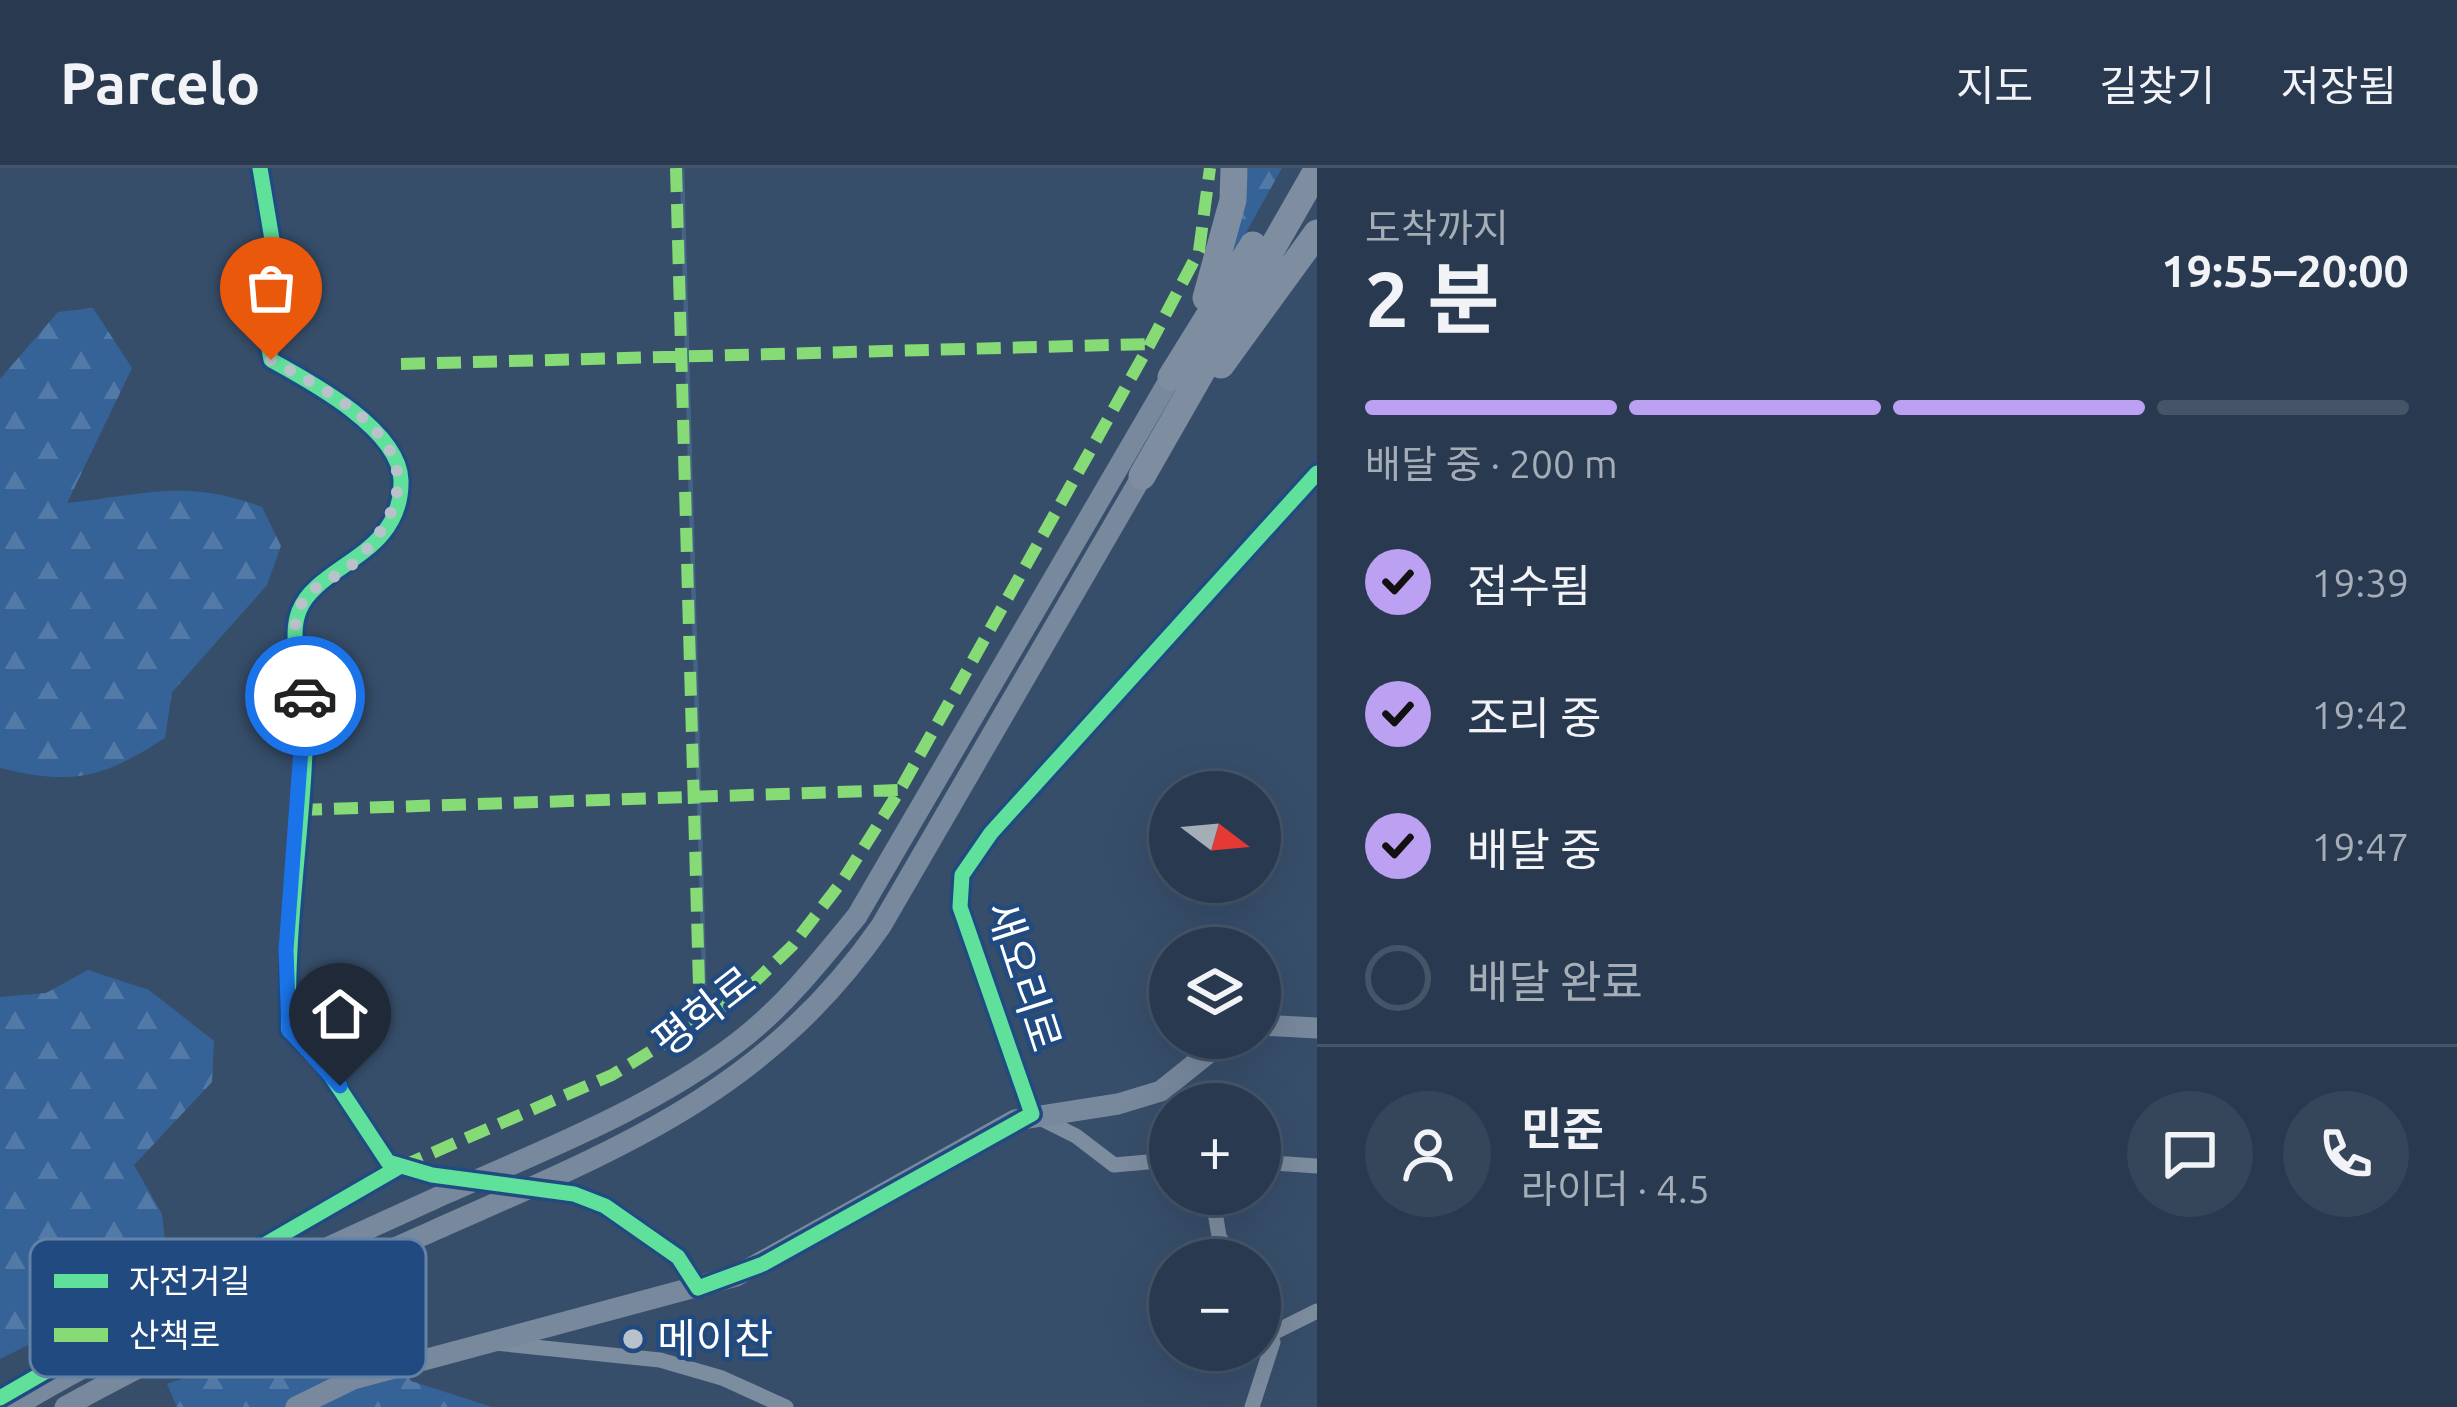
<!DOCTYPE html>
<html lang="ko">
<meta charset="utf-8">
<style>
:root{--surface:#293a50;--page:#35455a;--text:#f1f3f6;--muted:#a5adb7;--line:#455467;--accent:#bca0f2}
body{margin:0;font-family:Ubuntu,"Noto Sans KR",sans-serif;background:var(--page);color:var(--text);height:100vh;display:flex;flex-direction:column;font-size:45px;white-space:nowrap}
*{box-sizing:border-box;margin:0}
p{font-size:39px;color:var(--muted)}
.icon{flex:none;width:66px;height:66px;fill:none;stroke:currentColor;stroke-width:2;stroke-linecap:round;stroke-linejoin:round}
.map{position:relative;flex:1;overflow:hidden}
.details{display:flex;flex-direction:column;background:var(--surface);width:1140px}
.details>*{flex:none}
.needle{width:78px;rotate:106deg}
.fabs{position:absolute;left:1149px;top:603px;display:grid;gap:24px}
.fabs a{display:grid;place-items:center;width:132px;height:132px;border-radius:50%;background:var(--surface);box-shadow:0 12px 48px #0002,0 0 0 3px var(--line);font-size:60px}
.pin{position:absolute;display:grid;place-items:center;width:102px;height:102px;color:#fff;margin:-123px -51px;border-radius:50% 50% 50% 0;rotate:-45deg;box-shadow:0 0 12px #0007}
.pin .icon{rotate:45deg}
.courier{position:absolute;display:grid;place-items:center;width:120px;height:120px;margin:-60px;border:9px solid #1a73e8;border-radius:50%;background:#fff;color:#222;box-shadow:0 3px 15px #0007}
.summary em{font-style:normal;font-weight:700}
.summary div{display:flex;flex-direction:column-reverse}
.summary{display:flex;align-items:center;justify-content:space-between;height:204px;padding:0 48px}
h1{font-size:78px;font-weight:700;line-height:90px}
.bar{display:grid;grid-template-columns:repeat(4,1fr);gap:18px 12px;align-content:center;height:144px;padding:0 48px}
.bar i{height:15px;border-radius:9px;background:var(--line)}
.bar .selected{background:var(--accent)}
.bar p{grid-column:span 4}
.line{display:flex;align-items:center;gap:30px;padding:0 48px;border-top:3px solid var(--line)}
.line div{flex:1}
.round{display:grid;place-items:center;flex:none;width:126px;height:126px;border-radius:63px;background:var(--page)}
ol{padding:0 48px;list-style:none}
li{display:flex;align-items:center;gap:36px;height:132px}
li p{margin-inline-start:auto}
li .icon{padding:12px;border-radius:50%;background:var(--accent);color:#111;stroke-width:4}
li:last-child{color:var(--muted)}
li i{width:66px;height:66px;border:6px solid var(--line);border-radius:50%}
header{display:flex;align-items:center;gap:72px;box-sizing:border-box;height:168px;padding:0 60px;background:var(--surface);border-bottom:3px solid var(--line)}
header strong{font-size:57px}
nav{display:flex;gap:66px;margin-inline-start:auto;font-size:42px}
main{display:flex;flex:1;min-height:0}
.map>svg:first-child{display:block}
.forest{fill:url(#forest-firs)}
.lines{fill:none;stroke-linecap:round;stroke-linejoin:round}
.stream{stroke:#456287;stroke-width:4.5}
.street-tunnel{stroke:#556980;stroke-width:15;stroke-dasharray:15 8;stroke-linecap:butt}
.street{stroke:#7d8da0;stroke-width:15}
.secondary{stroke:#78899d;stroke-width:21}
.highway{stroke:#7e8ea0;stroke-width:27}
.quiet{stroke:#86db77;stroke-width:12;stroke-dasharray:24 12;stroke-linecap:butt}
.cycleway-casing{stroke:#214b80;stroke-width:22}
.cycleway{stroke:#60e19b;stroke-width:15}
.done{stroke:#b9c1cb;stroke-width:12;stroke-dasharray:0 21.6}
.route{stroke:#1a73e8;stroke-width:15}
.poi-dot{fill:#b9c1cb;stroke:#214b80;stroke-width:4.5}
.labels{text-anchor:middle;stroke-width:9;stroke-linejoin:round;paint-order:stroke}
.street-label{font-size:42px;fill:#fff;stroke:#214b80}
.poi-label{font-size:42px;fill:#fff;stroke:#214b80;text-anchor:start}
.key{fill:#214b80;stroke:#6481a6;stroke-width:3}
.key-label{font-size:33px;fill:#fff}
</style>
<header>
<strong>Parcelo</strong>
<nav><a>지도</a><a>길찾기</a><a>저장됨</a></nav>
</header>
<main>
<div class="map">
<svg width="1317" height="1239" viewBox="0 0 1317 1239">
<defs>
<pattern id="forest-firs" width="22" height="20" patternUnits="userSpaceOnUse" patternTransform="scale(3)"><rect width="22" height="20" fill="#356297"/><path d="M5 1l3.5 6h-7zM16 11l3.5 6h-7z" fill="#537aa7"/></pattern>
</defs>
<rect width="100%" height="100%" fill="#374e6a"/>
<!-- forest -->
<path class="forest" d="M1248 0H1282L1230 93Z
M93 140 132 200 67 335C144 327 185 310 262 339L281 378 267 417 172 524 165 570C103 610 73 618 0 600V211L58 144Z
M88 802 149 822 214 873 212 914 134 997 162 1046 169 1107 0 1191V829L46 825Z
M369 1144 411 1213 492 1239H177L167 1216Z"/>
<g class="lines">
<!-- stream -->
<path class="stream" d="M682 0 705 843"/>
<!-- street-tunnel -->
<path class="street-tunnel" d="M432 1007 574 1026"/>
<!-- street -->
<path class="street" d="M260 0 281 125 268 175 271 192C311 214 399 261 401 312 403 388 317 396 299 443 287 474 306 510 306 542 306 649 285 754 289 862L320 891 388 994 432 1007
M1170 992 1114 997 1076 968 1032 946 960 739 962 707 991 665 1317 305
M1260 994 1317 998
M574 1026C621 1044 675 1072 698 1120
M1212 1026 1219 1068 1232 1092
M1269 1167 1317 1143
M495 1175 660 1192 722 1210 786 1239
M1252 1239 1273 1174 1260 1149"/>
<!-- secondary -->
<path class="secondary" d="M1260 857 1317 860
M14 1239C153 1157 300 1092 447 1025 546 981 652 940 738 874 784 839 821 792 857 748L1171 209
M65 1239C185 1172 310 1118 435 1062 615 982 764 926 881 758L1142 308
M296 1239 353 1211 736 1108 1015 952 1118 936 1161 923 1227 870"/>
<!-- highway -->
<path class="highway" d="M1206 130 1233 32 1234 0
M1221 197 1317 65
M1171 209 1253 77
M1142 308 1317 2"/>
<!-- quiet -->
<path class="quiet" d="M676 0 700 853
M401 196 1150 176
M298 642 900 622
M400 999 612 907 739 829 792 778 843 712 900 622 1150 176 1199 83 1210 0"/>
<defs>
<path id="cycleway" d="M260 0 281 125 268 175 271 192C311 214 399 261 401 312 403 388 317 396 299 443 287 474 306 510 306 542 306 649 285 754 289 862L320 891 388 994 432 1007 574 1026 605 1038 678 1089 698 1120 763 1096 1032 946 960 739 962 707 991 665 1317 305
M0 1230 399 999"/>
</defs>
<!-- cycleway casing -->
<use href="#cycleway" class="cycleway-casing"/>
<!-- cycleway -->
<use href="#cycleway" class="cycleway"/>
</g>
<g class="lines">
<!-- done -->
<path class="done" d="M271 192C361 240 453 292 357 392 340 410 314 413 301 437 287 462 301 502 305 528"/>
<!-- route -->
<path class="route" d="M305 528 286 782 289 862 340 918"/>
</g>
<!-- markers -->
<circle class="poi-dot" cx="633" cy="1171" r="12"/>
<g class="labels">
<!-- street labels -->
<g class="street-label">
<text transform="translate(1024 808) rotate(72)" y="15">새오리로</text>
<text transform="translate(704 843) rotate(-38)" y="15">평화로</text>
</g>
<!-- poi labels -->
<g class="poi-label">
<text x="657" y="1186">메이찬</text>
</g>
</g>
<!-- legend -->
<rect x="30" y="1071" width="396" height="138" rx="18" class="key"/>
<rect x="54" y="1106" width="54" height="14" fill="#60e19b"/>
<rect x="54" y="1160" width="54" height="14" fill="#86db77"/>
<g class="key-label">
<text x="129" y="1125">자전거길</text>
<text x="129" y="1179">산책로</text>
</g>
</svg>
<div class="fabs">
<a><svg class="needle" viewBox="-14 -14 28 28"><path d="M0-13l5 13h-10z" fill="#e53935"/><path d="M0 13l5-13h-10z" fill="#a5adb7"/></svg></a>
<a><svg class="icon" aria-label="layers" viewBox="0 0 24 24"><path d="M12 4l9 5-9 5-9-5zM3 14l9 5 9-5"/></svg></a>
<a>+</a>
<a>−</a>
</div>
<div class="pin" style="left:271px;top:192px;background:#ea580c"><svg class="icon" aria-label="bag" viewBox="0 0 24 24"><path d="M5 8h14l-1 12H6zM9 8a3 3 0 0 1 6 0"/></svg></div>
<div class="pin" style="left:340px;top:918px;background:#1f2937"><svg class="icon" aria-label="home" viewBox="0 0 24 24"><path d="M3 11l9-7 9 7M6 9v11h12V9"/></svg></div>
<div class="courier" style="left:305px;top:528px"><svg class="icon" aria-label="car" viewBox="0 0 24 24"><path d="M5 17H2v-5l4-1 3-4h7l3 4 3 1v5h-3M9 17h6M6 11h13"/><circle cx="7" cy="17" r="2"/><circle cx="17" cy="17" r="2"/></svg></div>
</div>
<section class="details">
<div class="summary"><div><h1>2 분</h1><p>도착까지</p></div><em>19:55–20:00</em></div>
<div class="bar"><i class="selected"></i><i class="selected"></i><i class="selected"></i><i></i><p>배달 중 · 200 m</p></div>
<ol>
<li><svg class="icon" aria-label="check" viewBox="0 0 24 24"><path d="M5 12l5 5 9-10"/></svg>접수됨<p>19:39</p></li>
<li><svg class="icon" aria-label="check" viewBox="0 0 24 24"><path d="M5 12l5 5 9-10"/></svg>조리 중<p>19:42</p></li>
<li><svg class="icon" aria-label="check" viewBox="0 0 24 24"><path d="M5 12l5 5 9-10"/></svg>배달 중<p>19:47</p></li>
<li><i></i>배달 완료</li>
</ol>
<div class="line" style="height:216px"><a class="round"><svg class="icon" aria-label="person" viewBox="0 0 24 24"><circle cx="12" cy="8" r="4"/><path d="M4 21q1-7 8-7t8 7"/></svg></a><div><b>민준</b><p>라이더 · 4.5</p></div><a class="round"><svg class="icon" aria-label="chat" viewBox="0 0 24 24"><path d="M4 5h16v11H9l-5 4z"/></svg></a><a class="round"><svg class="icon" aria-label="phone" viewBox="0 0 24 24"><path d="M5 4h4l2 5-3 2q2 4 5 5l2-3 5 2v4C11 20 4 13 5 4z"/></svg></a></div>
</section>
</main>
